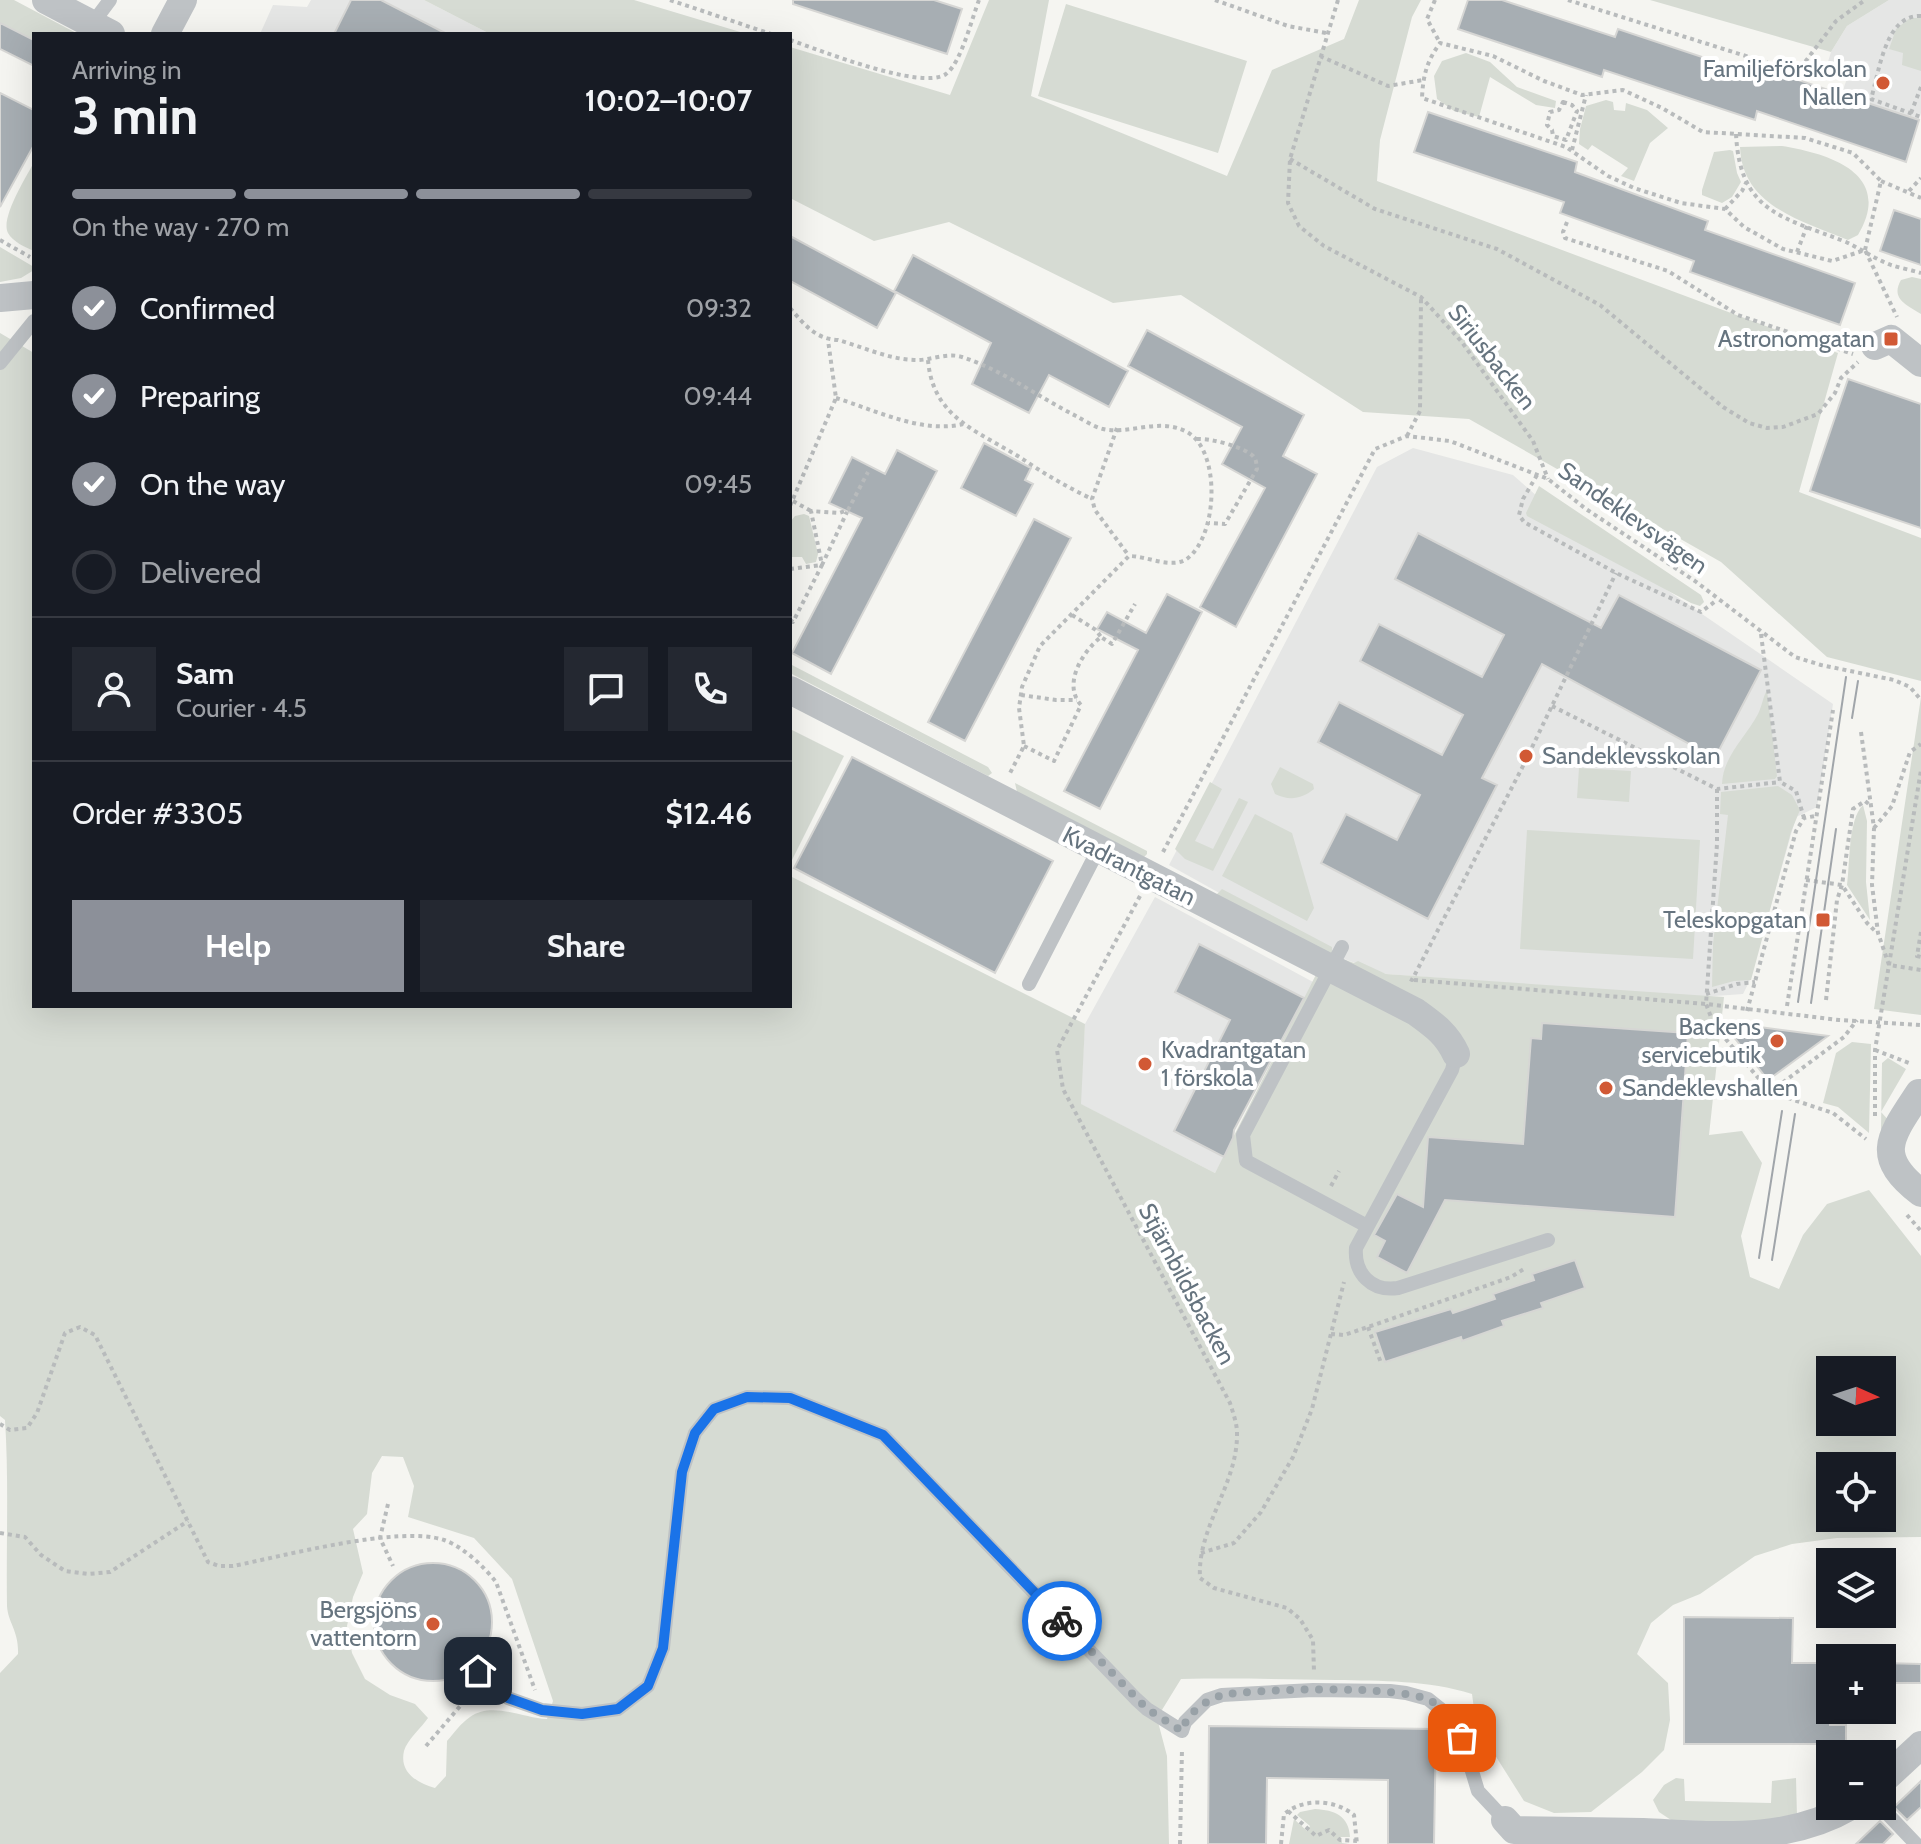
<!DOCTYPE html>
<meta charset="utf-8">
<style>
:root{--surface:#171b24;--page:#242831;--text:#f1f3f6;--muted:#9ea1a6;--line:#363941;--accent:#8c9099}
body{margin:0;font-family:Cabin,sans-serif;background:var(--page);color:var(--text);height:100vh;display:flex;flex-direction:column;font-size:30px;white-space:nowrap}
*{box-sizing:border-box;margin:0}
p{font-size:26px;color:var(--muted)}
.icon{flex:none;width:44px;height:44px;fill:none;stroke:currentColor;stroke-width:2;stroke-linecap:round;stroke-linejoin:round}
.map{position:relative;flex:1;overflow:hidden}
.drawer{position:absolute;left:32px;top:32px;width:760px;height:976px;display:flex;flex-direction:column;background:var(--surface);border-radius:0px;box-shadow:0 8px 32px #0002}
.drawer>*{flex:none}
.needle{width:52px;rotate:93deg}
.tools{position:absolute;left:1816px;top:1356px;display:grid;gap:16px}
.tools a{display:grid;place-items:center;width:80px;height:80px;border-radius:0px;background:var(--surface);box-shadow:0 8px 32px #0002;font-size:40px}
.pin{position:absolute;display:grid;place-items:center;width:68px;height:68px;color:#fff;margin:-34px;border-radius:16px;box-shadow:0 4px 12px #0006}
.courier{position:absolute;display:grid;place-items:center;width:80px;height:80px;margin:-40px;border:6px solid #1a73e8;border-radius:50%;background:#fff;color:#222;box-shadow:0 2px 10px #0007}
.head em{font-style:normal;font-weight:700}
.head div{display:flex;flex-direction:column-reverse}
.head{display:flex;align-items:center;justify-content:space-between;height:136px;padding:0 40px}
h1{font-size:52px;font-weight:700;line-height:60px}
.bar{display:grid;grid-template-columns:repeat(4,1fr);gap:12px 8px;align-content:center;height:96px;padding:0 40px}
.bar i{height:10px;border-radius:6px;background:var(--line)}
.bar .current{background:var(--accent)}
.bar p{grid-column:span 4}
.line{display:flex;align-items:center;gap:20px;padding:0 40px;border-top:2px solid var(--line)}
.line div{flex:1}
.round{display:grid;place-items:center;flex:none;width:84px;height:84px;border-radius:0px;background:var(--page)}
ol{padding:0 40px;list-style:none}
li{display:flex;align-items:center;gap:24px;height:88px}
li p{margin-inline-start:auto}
li .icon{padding:8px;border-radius:50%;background:var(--accent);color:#fff;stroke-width:4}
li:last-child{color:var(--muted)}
li i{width:44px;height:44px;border:4px solid var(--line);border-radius:50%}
.action{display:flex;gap:16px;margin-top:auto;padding:16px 40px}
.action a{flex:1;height:92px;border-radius:0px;background:var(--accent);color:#fff;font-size:32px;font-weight:700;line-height:92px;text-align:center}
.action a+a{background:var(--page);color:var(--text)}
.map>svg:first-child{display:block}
.built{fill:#e5e6e5}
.green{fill:#d6dbd3;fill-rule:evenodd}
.building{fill:#a7aeb3;stroke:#d6d6d4;stroke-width:2}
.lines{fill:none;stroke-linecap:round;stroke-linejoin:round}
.path{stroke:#b8bbbc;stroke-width:4;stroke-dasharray:4 4;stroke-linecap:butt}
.lane{stroke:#bec2c5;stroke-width:14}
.street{stroke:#bec2c5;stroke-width:28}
.tram{stroke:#a0a5aa;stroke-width:2}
.done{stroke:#98a1a7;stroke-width:8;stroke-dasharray:0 14.4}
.route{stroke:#1a73e8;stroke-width:10}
.poi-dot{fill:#d15935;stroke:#fff;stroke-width:3}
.labels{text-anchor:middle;stroke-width:8;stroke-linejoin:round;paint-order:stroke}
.poi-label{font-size:24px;fill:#66747f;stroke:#fff;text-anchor:end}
.street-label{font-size:24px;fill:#66747f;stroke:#fff}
</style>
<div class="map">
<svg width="1921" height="1844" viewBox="0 0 1921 1844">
<rect width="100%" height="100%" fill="#f5f5f1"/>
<!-- built -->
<path class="built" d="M311 0H424L490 34H260L273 5 307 7Z
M1889 0H1921V113L1906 162 1827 135 1849 73 1827 65 1831 52 1847 26Z
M1413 448 1513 475 1562 518 1833 704 1817 807 1796 817 1749 982 1743 994 1701 997 1386 974 1327 953 1169 865 1377 467Z
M1155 897 1313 982 1305 999 1199 945 1175 992 1230 1020 1224 1157 1215 1173 1080 1104 1085 1024Z"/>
<!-- green -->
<path class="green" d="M0 0H14L78 34H34V40L0 23Z
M424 0H634L747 34H490Z
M989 0H1049L1031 96 1227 176 1272 70 1344 39 1359 0H1421L1412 17 1380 140 1377 181 1838 353 1799 492 1921 538V681L1827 657 1721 562 1469 419 1363 412 1181 295 1113 303 949 222 874 241 790 198V47L950 95Z
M1650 0H1889L1847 26 1831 52Z
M1066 4 1247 61 1218 153 1038 96Z
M1910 18H1921V71L1902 65 1903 53 1889 49 1896 29Z
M1466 53 1490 62 1517 87 1556 101 1555 108 1536 105 1490 77 1479 117 1454 111 1437 99 1434 76 1442 61Z
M1606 100 1613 102 1614 110 1625 111 1626 103 1647 110 1668 128 1650 143 1634 181 1621 176 1628 168 1592 145 1588 150 1579 144 1580 129 1586 106Z
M1782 146C1831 154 1894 174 1858 235L1848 240C1802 221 1742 206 1740 147Z
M1730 150 1733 151 1737 173 1741 182 1732 197 1722 203 1702 195V190L1714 152Z
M34 162V251C25 247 13 242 8 233 0 218 27 176 34 162Z
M0 247 34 267V270L21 278 0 282Z
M1912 277 1921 279V314C1907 305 1890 299 1901 280Z
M0 333 34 353V1006H790V876L1085 1024 1081 1104 1215 1173 1326 955 1216 895 1222 889 1332 947V955L1354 963 1358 961 1386 974 1724 997 1709 1135 1742 1131 1762 1163 1741 1236 1750 1277 1779 1289 1803 1235 1827 1204 1869 1190 1921 1256V1537L1837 1538 1792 1544 1755 1556 1700 1594 1673 1605 1651 1623 1637 1654 1668 1683 1670 1720 1664 1750 1642 1772 1591 1812 1554 1813 1524 1801 1488 1744 1475 1716 1472 1694C1428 1680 1381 1681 1336 1680 1284 1679 1233 1678 1181 1679L1157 1718 1167 1756 1169 1844H0V1673L18 1654C19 1631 8 1623 7 1606 6 1544 9 1482 5 1420L0 1416ZM1830 1370H1882V1422H1830ZM382 1456 403 1457 414 1486 408 1517 474 1538 512 1579 553 1701 547 1719C522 1718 492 1701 470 1717 461 1723 454 1733 447 1741L446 1776 435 1788C418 1783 399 1773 404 1751 407 1740 422 1727 428 1718L415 1704 390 1695 365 1679 352 1653 347 1626 353 1597 363 1573 353 1529 367 1514 372 1473ZM1830 1466H1882V1518H1830Z
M1539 486 1701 595 1704 602 1700 606 1691 603 1527 516 1526 513Z
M804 514 809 516 818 554 816 562 806 564 802 557H790V522L795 516Z
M790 664 988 767 992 773 988 776 984 774 790 673Z
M1767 690 1777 776 1775 779 1722 784C1723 756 1746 737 1758 714 1762 706 1763 697 1767 690Z
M1921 697V1015L1874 1009Z
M790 729 844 756 790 864Z
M1280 767 1313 784 1314 789C1302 799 1289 801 1275 794L1271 784Z
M1579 768 1631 771 1629 802 1577 798Z
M1210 782 1222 789 1195 841 1213 849 1239 798 1248 802 1213 871 1185 859 1175 849Z
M1015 783 1147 851V854L1144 857 1017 792Z
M1778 786 1792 795 1800 810 1791 832 1751 980 1734 981 1712 987 1713 944 1728 815 1720 814 1721 792Z
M1863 805 1867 821 1866 882 1870 920 1847 885C1850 865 1848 819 1863 805Z
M1255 814 1292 833 1314 908 1307 921 1222 876Z
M1527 830 1700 840 1693 959 1520 949Z
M1852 1042 1871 1044 1869 1133 1838 1107 1823 1103 1836 1053Z
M1888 1058 1906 1069 1881 1112 1891 1123 1885 1131 1881 1130 1882 1063Z
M1676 1778 1684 1779 1685 1801 1771 1803 1772 1781 1796 1778 1797 1817 1762 1823 1671 1820 1659 1812 1653 1800 1664 1785Z
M1315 1809C1335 1810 1349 1816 1350 1837H1341L1342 1843 1349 1844H1289L1294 1819 1307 1831 1310 1826 1297 1815 1300 1812Z"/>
<!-- building -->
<path class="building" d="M351 0H381L447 34H334Z
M793 0H934L962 9 947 54 793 4Z
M1468 0H1502L1615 37 1618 29 1768 79 1771 71 1919 120 1906 162 1757 111 1755 120 1604 70 1602 77 1458 29Z
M0 23 34 40V66L0 49Z
M0 93 34 110V145L0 207Z
M1428 112 1577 162 1575 172 1708 221 1705 230 1855 283 1840 325 1690 272 1694 261 1560 213 1564 202 1414 152Z
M1894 210 1921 219V265L1880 251Z
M790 236 896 293 877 328 790 281Z
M913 255 1128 371 1109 407 1049 375 1029 413 972 384 991 343 894 291Z
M1147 330 1304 415 1283 456 1317 474 1236 627 1200 607 1265 488 1222 464 1242 427 1128 366Z
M1848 379 1921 404V528L1810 491Z
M984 443 1031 468 1025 480 1033 484 1016 516 961 488Z
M897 450 937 471 831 674 792 653 862 518 829 503 852 457 885 474Z
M1034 519 1071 538 965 741 928 722Z
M1418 533 1601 628 1619 595 1761 670 1715 758 1542 664 1482 778 1497 785 1428 919 1321 863 1346 814 1397 840 1420 795 1318 742 1339 702 1442 755 1463 715 1360 661 1379 624 1482 677 1504 635 1395 579Z
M1167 594 1202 612 1100 809 1064 791 1138 650 1097 629 1107 612 1146 633Z
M852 757 1053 861 995 973 794 868Z
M1199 944 1304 998 1234 1130 1233 1138 1224 1157 1174 1131 1230 1020 1175 992Z
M1722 1022 1828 1036 1768 1080Z
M1542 1023 1688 1033 1675 1217 1445 1200 1407 1273 1377 1257 1385 1241 1374 1235 1397 1194 1423 1207 1428 1137 1523 1144 1531 1038 1541 1039Z
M1575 1260 1585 1288 1541 1303 1543 1308 1502 1321 1504 1326 1462 1341 1461 1337 1385 1362 1375 1332 1451 1309 1453 1313 1495 1299 1493 1294 1534 1280 1532 1274Z
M374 1622a59 59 0 1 1 118 0a59 59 0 1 1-118 0Z
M1684 1617 1793 1618 1792 1663H1830V1725H1846V1744H1684Z
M1882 1663 1921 1664V1683H1882Z
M1209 1726 1436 1729 1434 1844H1388V1780L1267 1778 1266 1844H1208Z
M1921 1781V1807L1907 1820 1894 1807Z
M1880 1821 1893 1834 1883 1844H1856Z"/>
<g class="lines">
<!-- path -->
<path class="path" d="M670 0 771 34
M1215 0 1288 26 1326 33
M1338 0 1290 159 1288 203 1299 226 1324 246 1421 297 1461 341 1533 441 1548 479
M1435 0 1427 19 1440 43
M1568 0 1768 63 1791 66 1805 62 1836 21 1865 0
M1921 16C1885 14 1879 73 1871 99L1921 117
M790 40C820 50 921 91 946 74 961 63 972 18 979 0
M1320 56 1388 86 1423 80
M1563 102 1572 105 1577 111 1566 140 1553 136 1552 130 1547 125 1550 112 1559 110Z
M1911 113 1921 87
M1736 134C1740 213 1783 217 1846 242 1861 249 1875 259 1891 265 1900 268 1911 270 1921 273
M1572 150 1586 95
M1290 159 1375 209 1497 249 1600 305 1723 407 1749 423 1767 428 1783 427 1818 414 1835 393 1841 378 1858 362
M1881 181 1921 198
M1909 191 1921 178
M1725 209 1742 191 1746 183
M1567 222 1563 232 1565 238 1668 271 1738 315 1853 354
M0 240 30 257
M1865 250 1881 181 1853 153 1805 138 1703 132 1662 108 1623 90 1582 95 1544 81 1493 56 1440 43C1427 61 1423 75 1422 98L1566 147 1608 176 1634 188 1681 203 1725 209 1744 227 1783 249 1832 261 1865 250 1897 317
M1797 252 1807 226
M790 308C804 324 815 339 838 340 863 347 888 359 914 360 930 361 947 352 962 357 1002 370 1039 397 1076 416 1084 420 1094 427 1103 429 1129 435 1159 417 1187 432 1221 451 1218 534 1188 558 1173 570 1147 556 1129 556L1040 646 1022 687 1019 708 1024 746 1009 775
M928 360C933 422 985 433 1027 462 1048 476 1069 488 1092 499
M836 398C875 410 922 434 963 424
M1117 428 1092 499 1095 510 1129 556
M1407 436 1420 411 1421 297
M1197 439C1210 438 1244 447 1253 456 1257 460 1256 464 1257 469L1225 524 1209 523
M1537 475 1523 499 1519 515 1524 522 1616 573 1701 612 1717 600
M793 501 811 511
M790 506 836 398 828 340
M790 569 822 565 847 512
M1072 615 1096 630 1101 637
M790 620 793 622 822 565 811 511 839 513 848 510 868 472
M1761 634 1780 782 1796 791 1804 818
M1021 695 1056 700H1077
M1552 706 1717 789 1780 782
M1861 732 1874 828 1872 885 1878 933 1889 965 1921 970
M1024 746 1054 761 1081 705C1062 684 1083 651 1101 637L1112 644 1135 604
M1717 789V844L1706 1004 1714 1025 1770 1092 1833 1113 1866 1139
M1874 828 1892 806 1910 752 1921 744
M1163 852 1375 449 1407 436 1450 441 1548 479 1586 509 1695 581 1795 657 1821 665 1894 680 1910 687 1921 700
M1806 880 1842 885 1867 923 1876 932
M1140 896 1057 1050 1063 1089 1230 1403C1233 1413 1237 1423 1237 1433 1238 1484 1197 1527 1200 1578L1214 1588 1287 1608 1300 1619 1313 1640 1314 1672
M1921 932 1917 956 1921 957
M1410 979 1412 980 1522 768 1616 573
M1414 980 1706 1004 1839 1020 1921 1025
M1706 994 1737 984 1755 982
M1826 1000 1837 900 1842 885 1853 809 1865 801 1870 805
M1787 1006 1833 710
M1747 1011 1796 831 1804 818 1815 816
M1875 1050 1909 1063
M1770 1092 1844 1037 1857 1020
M1875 1116V1050L1921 770
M1331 1186 1339 1171
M1907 1215 1921 1231
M1368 1327 1381 1363
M1331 1334 1344 1335 1368 1327 1511 1277 1524 1269
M0 1424 10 1430 27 1428 37 1413 65 1333 80 1327 95 1335 208 1562 219 1566H233C284 1556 398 1525 444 1540 464 1547 484 1567 496 1582L535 1690
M388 1504 380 1538 393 1566
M0 1533 25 1537 41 1555 65 1571 88 1574 110 1572 188 1521
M1201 1553 1234 1543 1261 1512 1293 1457 1312 1409 1344 1282
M426 1746 473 1691
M1288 1811 1316 1836 1329 1830 1340 1840 1357 1841
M1180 1844 1182 1749
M1281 1844 1284 1814C1304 1798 1334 1799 1354 1815L1357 1844"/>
<!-- lane -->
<path class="lane" d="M92 24 110 0
M0 363 34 321
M1342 947 1243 1135 1246 1161 1367 1226
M1029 984 1098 850
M1456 1054 1452 1070 1356 1248C1354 1273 1371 1292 1398 1288L1548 1240
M478 1671 508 1698 542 1710 582 1714 618 1709 648 1686 663 1648 682 1472 695 1433 714 1409 747 1397 790 1398 883 1435 1136 1699 1147 1709 1182 1731 1185 1722 1207 1700 1222 1695 1313 1690 1390 1691 1406 1693 1428 1699 1448 1715 1462 1738 1478 1791 1505 1820
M1880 1806 1916 1844"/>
<!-- street -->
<path class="street" d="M46 0 111 34
M165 34 183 0
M0 298 34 295
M1875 346 1891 339 1921 363
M790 690 1416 1012C1434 1025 1447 1034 1456 1054
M1919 1093C1890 1137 1873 1156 1921 1193
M1882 1781 1921 1745
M1505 1820 1514 1830C1557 1831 1600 1831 1643 1832 1715 1835 1786 1844 1851 1806"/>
<!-- tram -->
<path class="tram" d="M1852 718 1858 681
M1798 1002 1846 677
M1811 1003 1836 829
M1759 1258 1782 1111
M1772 1260 1795 1114"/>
</g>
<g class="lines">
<!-- done -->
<path class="done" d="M1062 1621 1147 1709 1182 1731C1187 1713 1205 1701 1222 1695 1260 1689 1399 1684 1431 1701 1446 1710 1454 1724 1462 1738"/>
<!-- route -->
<path class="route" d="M478 1671 508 1698 542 1710 582 1714 618 1709 648 1686 663 1648 682 1472 695 1433 714 1409 747 1397 790 1398 883 1435 1062 1621"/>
</g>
<!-- markers -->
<g class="poi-dot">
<circle cx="1883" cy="83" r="8"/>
<rect x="1883" y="331" width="16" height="16" rx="4"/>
<circle cx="1526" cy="756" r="8"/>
<rect x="1815" y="912" width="16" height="16" rx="4"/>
<circle cx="1777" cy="1041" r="8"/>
<circle cx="1145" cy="1064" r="8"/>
<circle cx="1606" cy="1088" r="8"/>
<circle cx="433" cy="1624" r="8"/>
</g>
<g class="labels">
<!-- poi labels -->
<g class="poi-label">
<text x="1867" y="77">Familjeförskolan<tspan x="1867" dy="28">Nallen</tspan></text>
<text x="1875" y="347">Astronomgatan</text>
<text x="1542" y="764" text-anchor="start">Sandeklevsskolan</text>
<text x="1807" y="928">Teleskopgatan</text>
<text x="1761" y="1035">Backens<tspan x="1761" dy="28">servicebutik</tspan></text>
<text x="1161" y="1058" text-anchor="start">Kvadrantgatan<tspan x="1161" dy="28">1 förskola</tspan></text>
<text x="1622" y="1096" text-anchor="start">Sandeklevshallen</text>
<text x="417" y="1618">Bergsjöns<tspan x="417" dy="28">vattentorn</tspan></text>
</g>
<!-- street labels -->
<g class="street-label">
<text transform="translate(1492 357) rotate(52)" y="8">Siriusbacken</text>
<text transform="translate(1633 518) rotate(35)" y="8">Sandeklevsvägen</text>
<text transform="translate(1129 866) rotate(27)" y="8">Kvadrantgatan</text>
<text transform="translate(1187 1284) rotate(62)" y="8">Stjärnbildsbacken</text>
</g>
</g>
</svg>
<div class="tools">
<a><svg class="needle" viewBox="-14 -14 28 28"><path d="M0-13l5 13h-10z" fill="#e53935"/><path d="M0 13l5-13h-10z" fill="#9ea1a6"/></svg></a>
<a><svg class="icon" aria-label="locate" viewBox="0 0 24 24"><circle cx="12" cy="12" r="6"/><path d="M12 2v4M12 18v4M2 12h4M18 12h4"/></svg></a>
<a><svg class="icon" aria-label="layers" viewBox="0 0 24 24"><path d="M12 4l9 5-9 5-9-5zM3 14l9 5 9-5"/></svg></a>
<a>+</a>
<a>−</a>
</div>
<div class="pin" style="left:1462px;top:1738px;background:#ea580c"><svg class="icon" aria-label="bag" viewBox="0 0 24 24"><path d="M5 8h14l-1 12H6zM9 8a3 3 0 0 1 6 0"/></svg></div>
<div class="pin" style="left:478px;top:1671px;background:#1f2937"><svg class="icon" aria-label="home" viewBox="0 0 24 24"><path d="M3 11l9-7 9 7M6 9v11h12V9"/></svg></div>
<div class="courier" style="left:1062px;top:1621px"><svg class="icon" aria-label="bike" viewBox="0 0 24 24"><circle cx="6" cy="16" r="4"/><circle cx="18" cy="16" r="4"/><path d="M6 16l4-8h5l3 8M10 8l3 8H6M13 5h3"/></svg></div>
<section class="drawer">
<div class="head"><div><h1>3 min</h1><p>Arriving in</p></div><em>10:02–10:07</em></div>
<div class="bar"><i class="current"></i><i class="current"></i><i class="current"></i><i></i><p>On the way · 270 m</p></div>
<ol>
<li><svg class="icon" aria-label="check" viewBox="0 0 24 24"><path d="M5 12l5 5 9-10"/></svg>Confirmed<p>09:32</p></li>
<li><svg class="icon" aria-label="check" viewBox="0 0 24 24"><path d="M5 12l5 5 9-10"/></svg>Preparing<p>09:44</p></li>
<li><svg class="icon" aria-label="check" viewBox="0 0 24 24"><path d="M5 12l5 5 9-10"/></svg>On the way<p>09:45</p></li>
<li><i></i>Delivered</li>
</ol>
<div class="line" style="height:144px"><a class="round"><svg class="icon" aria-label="person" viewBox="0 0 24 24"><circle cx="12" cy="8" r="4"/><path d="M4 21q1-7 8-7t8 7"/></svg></a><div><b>Sam</b><p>Courier · 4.5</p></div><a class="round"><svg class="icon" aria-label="chat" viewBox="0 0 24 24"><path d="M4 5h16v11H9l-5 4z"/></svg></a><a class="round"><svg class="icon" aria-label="phone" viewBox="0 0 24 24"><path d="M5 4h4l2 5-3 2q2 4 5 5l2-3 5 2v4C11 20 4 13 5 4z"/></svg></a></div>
<div class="line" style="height:104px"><div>Order #3305</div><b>$12.46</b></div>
<div class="action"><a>Help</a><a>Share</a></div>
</section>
</div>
